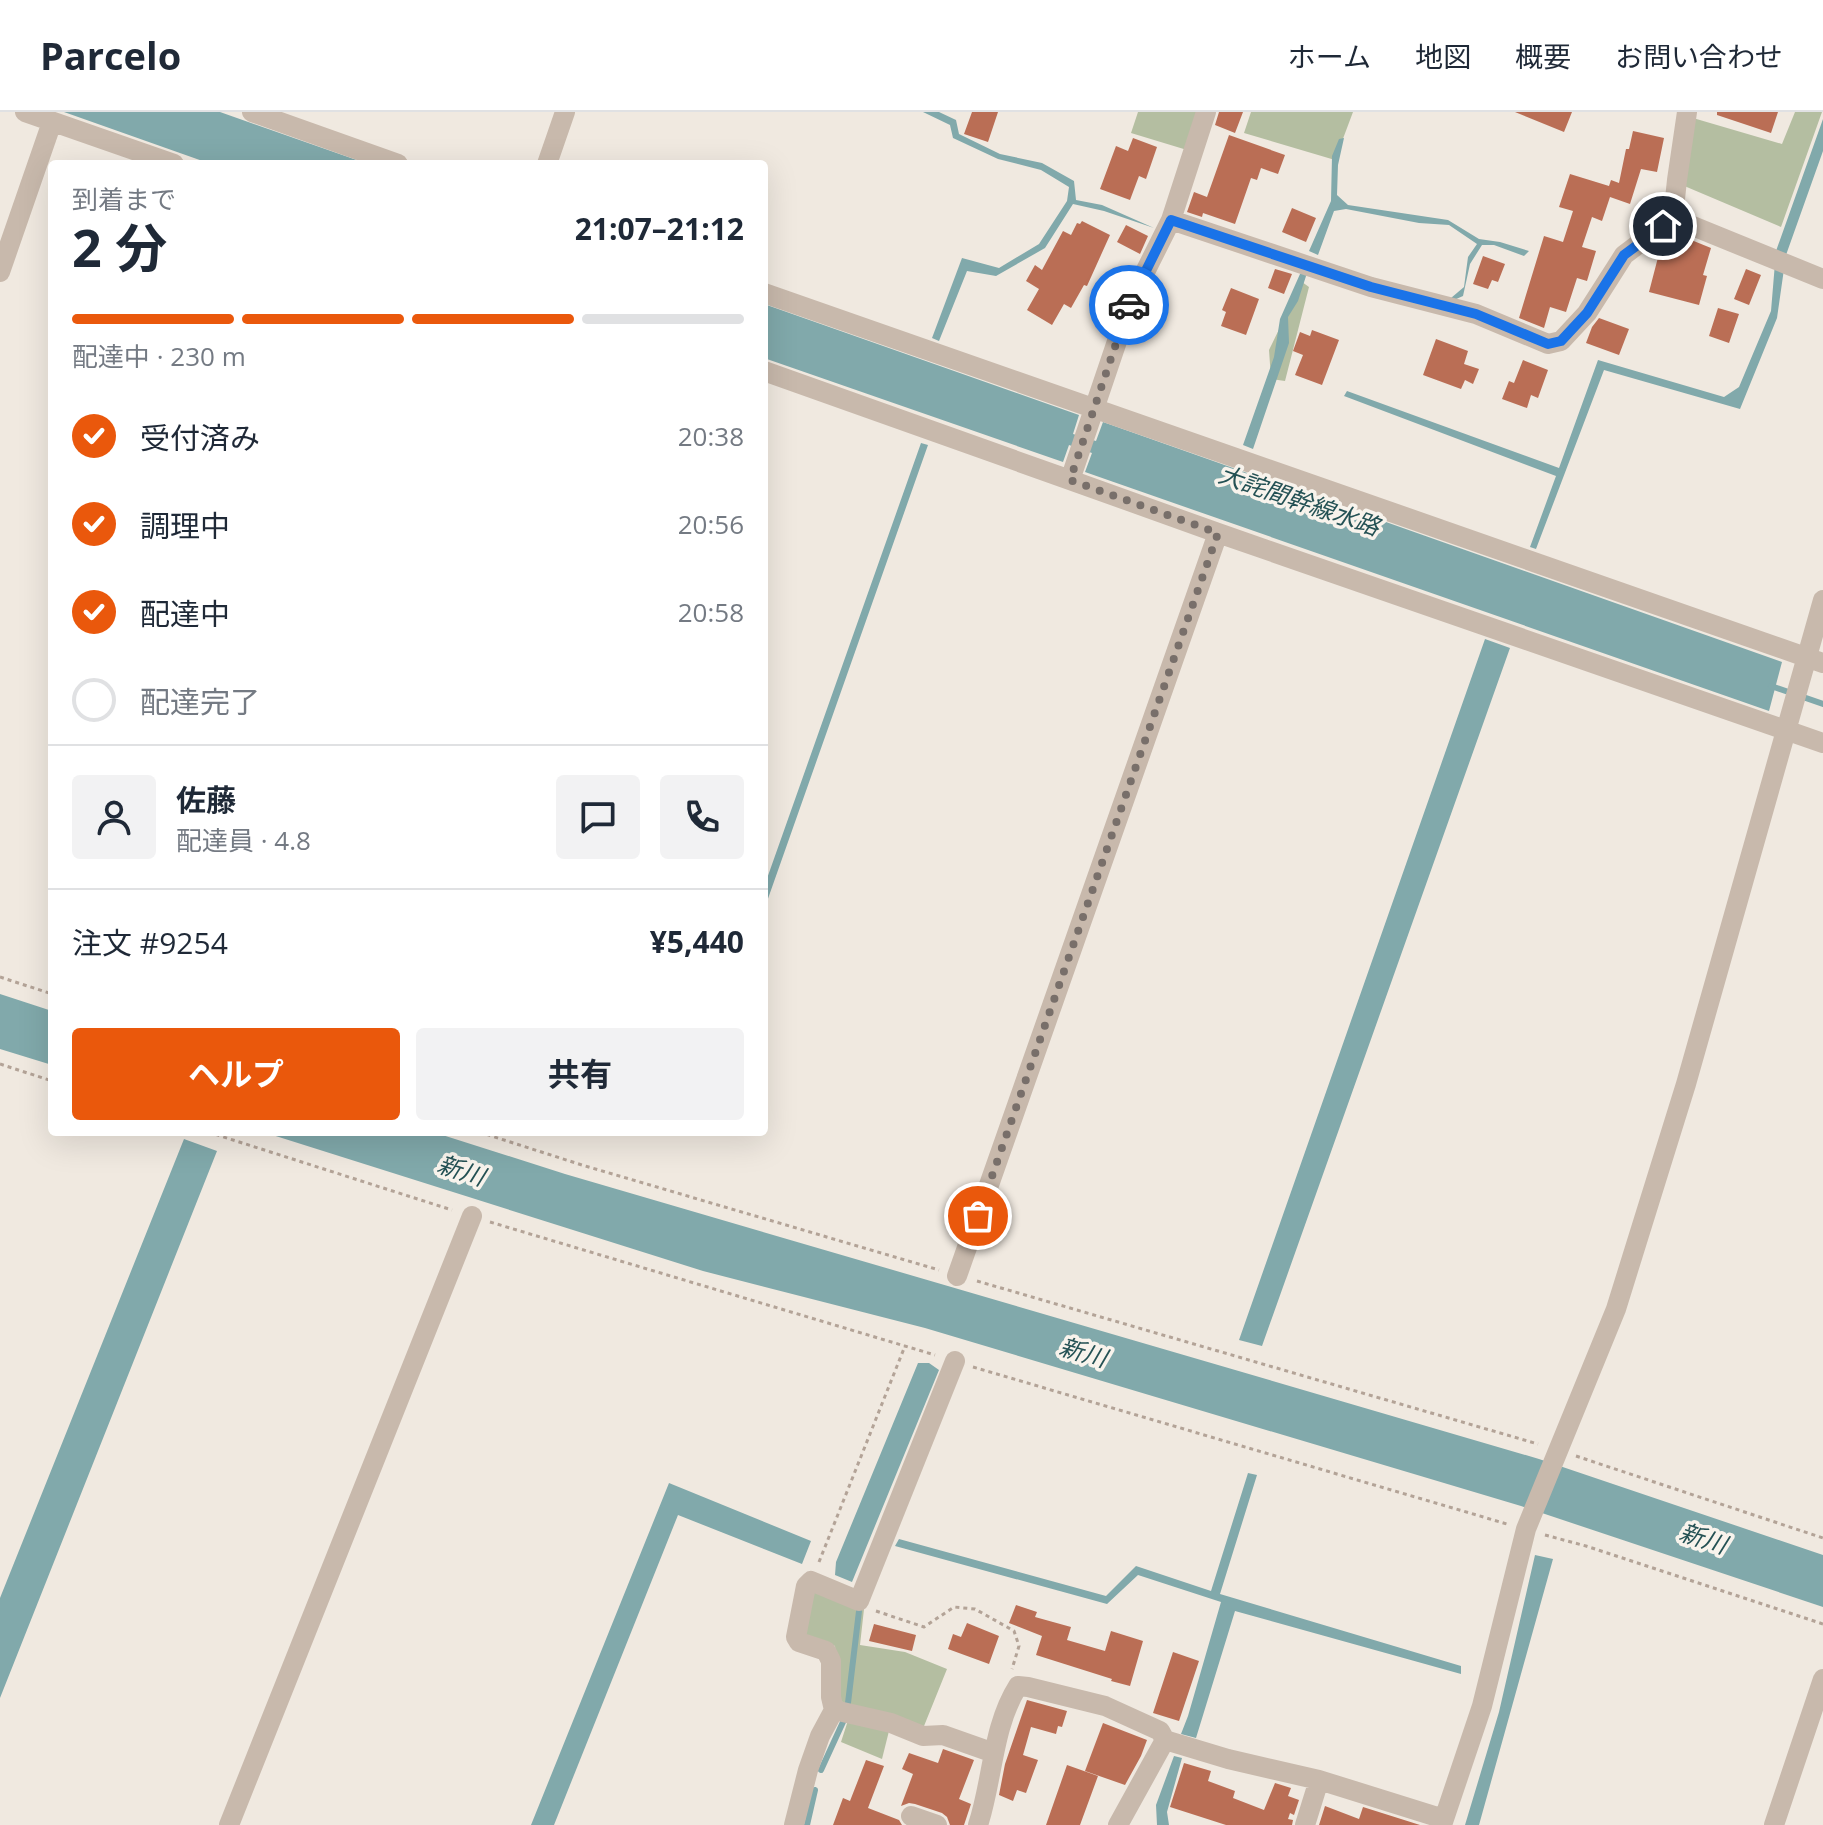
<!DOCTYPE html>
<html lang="ja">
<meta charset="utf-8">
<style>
:root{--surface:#fff;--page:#f2f2f3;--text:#1f2937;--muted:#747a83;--line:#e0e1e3;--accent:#ea580c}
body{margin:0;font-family:"Open Sans","Noto Sans JP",sans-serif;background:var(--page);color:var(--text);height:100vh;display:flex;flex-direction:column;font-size:30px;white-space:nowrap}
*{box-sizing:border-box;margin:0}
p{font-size:26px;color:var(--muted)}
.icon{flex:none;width:44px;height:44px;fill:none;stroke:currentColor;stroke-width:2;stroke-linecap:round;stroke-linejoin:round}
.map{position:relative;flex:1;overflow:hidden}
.panel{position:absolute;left:48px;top:48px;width:720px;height:976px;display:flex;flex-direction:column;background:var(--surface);border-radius:8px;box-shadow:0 8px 32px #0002}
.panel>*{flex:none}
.pin{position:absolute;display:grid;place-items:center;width:68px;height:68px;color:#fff;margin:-34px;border:4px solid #fff;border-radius:50%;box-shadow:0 2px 8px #0007}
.courier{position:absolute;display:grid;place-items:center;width:80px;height:80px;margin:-40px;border:6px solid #1a73e8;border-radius:50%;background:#fff;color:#222;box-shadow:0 2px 10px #0007}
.head em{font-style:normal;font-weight:700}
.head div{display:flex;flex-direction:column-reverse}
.head{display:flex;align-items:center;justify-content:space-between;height:136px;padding:0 24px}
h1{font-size:52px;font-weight:700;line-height:60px}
.bar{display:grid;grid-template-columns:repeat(4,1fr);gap:12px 8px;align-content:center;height:96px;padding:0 24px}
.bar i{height:10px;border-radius:6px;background:var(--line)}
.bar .active{background:var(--accent)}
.bar p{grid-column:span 4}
.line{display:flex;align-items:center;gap:20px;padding:0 24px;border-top:2px solid var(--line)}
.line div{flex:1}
.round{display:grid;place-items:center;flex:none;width:84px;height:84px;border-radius:8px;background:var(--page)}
ol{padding:0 24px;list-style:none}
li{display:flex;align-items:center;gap:24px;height:88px}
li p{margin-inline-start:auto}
li .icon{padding:8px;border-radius:50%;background:var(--accent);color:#fff;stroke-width:4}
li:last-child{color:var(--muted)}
li i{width:44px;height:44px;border:4px solid var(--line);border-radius:50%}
.action{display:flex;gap:16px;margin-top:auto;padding:16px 24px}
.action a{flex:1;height:92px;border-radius:8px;background:var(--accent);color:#fff;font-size:32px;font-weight:700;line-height:92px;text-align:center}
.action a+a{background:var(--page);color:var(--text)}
header{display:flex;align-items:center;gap:48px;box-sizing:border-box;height:112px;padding:0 40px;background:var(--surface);border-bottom:2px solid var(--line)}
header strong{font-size:38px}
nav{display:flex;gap:44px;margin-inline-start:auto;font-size:28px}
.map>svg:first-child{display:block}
.green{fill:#b4bea1}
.water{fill:#81a9ab}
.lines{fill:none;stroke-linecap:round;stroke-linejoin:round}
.stream{stroke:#81a9ab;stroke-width:6}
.building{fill:#ba6e55}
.path{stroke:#b3a397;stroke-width:3;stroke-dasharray:4 4;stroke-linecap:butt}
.minor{stroke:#c8b9ac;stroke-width:20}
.done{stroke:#786f6a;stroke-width:8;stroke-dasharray:0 14.4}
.route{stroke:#1a73e8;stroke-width:10}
.labels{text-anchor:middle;stroke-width:7;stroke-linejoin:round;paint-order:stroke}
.water-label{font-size:24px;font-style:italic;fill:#245154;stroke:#f8f3ec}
</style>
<header>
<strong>Parcelo</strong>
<nav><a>ホーム</a><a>地図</a><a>概要</a><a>お問い合わせ</a></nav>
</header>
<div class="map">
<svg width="1823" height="1713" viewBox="0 0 1823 1713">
<rect width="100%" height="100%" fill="#f0e9e0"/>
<!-- green -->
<path class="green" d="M1138 0H1200L1187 38 1131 21Z
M1251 0H1353L1335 48 1244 21Z
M1795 0H1822L1781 115 1682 73 1693 6 1782 32Z
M1302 170 1309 175 1285 269 1271 267 1269 238Z
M813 1478 864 1497 860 1533 905 1540 947 1557 922 1619 892 1607 882 1647 841 1630 852 1596 838 1587 835 1534 803 1522Z"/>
<!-- water -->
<path class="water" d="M64 0H220L368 52H211Z
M923 0H939L956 8 959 22 1000 42 1042 51 1074 69 1076 88 1102 93 1154 116 1104 99 1073 92 1045 136 996 164 967 159 939 229 932 226 962 146 999 156 1039 132 1067 89 1069 75 1041 58 998 47 953 26 950 13Z
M1823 7V39L1786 143 1777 206 1740 297 1604 258 1536 437 1530 435 1556 364 1344 284 1347 279 1559 356 1598 248 1724 285 1739 275 1771 199 1776 139Z
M1344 26 1338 53 1337 83 1348 93 1448 108 1479 127 1500 130 1529 139 1524 144 1494 133H1482L1470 152 1463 184 1454 188 1451 186 1464 175 1468 145 1477 132 1449 113 1419 111 1346 97 1334 99 1318 143 1309 139 1331 89 1332 44 1339 27Z
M1307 161 1298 189 1288 205 1289 231 1253 337 1243 333 1274 245 1280 207 1300 162Z
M764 192 1079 303 1073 322 1096 329 1103 310 1782 550 1769 599 1085 360 1092 341 1069 333 1063 350 764 246Z
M921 331 928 333 764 798V775Z
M1485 527 1510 536 1262 1234 1239 1228Z
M0 882 52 899V953L0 937Z
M263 1020H433L565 1062 1539 1347 1823 1443V1495L1521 1394 925 1216 703 1159Z
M184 1027 217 1039 0 1586V1486Z
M918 1251H929L939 1258 852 1470 835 1463 836 1450Z
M1248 1361 1257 1363 1220 1482 1461 1554V1562L1235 1499 1196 1626 1181 1622 1188 1604 1221 1490 1138 1463 1107 1492 895 1434 899 1427 1106 1484 1136 1454 1211 1479Z
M669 1371 811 1429 802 1452 678 1403 554 1713H531Z
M1535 1443 1553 1447 1479 1713H1465L1499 1600Z
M1174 1644 1182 1646 1167 1700 1169 1713H1157L1156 1693Z"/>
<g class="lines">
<!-- stream -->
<path class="stream" d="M1771 574 1823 592
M848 1591 859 1499
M821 1658 843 1610
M807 1713 815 1678"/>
</g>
<!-- building -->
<path class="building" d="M972 0H998L988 30 964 22Z
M1219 0H1243L1235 21 1215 13Z
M1515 0H1572L1564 20Z
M1717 0H1778L1771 21 1717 3Z
M1633 19 1664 26 1657 60 1641 57 1630 92 1610 85 1602 109 1592 105 1582 135 1596 139 1587 169 1577 166 1566 200 1550 195 1544 216 1519 206 1544 124 1563 130 1573 99 1559 95 1570 62 1609 74 1611 68 1619 71 1626 37H1629Z
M1229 23 1285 43 1278 62 1261 56 1257 68 1251 66 1235 112 1203 101 1202 105 1187 100 1194 80 1207 85Z
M1133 26 1157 35 1146 67 1139 64 1130 88 1100 77 1116 34 1128 39Z
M1292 96 1316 106 1306 130 1282 120Z
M1082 109 1110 123 1087 174 1084 173 1071 196 1064 192 1052 213 1027 198 1039 177 1026 169 1035 153 1042 158 1063 119 1071 123 1077 111 1080 112Z
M1126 113 1148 124 1140 142 1117 130Z
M1674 121 1711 136 1703 163 1707 164 1699 193 1649 180 1662 130Z
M1483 144 1505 152 1498 170 1492 168 1488 177 1473 172Z
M1275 157 1292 162 1284 182 1268 176Z
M1746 157 1761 163 1749 193 1734 187Z
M1231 176 1259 187 1246 223 1221 214 1226 200 1222 198Z
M1718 196 1739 202 1729 231 1709 224Z
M1599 206 1629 217 1619 243 1586 231 1592 215Z
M1312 218 1339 228 1322 273 1295 263 1303 243 1293 239 1300 220 1310 224Z
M1436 227 1468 239 1464 252 1479 257 1473 272 1465 268 1461 277 1423 263Z
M1523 248 1548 258 1538 286 1531 283 1527 296 1502 287 1509 269 1514 271Z
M1016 1493 1037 1500 1035 1505 1071 1515 1067 1528 1105 1539 1111 1519 1143 1529 1130 1574 1111 1569 1112 1567 1036 1543 1042 1524 1009 1511Z
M967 1511 999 1524 989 1552 948 1537 953 1522 961 1525Z
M874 1512 916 1523 912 1539 869 1529Z
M1173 1540 1199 1549 1179 1609 1153 1601Z
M1027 1588 1067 1599 1062 1615 1058 1614 1056 1622 1031 1615 1023 1643 1038 1648 1026 1681 1017 1678 1013 1689 999 1683 1005 1652Z
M1103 1611 1147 1628 1141 1644 1125 1673 1085 1659Z
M943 1637 974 1648 959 1687 971 1692 964 1713H950L947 1705 942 1701 915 1692 909 1691 901 1694 913 1662 902 1657 909 1641 938 1651Z
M866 1648 884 1654 868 1696 899 1708 902 1713H833L843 1686 850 1689Z
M1184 1651 1211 1659 1208 1669 1235 1679 1233 1686 1264 1698 1275 1671 1291 1676 1288 1684 1299 1688 1294 1703 1290 1701 1288 1707 1293 1708 1292 1713H1226L1170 1695Z
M1067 1653 1098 1664 1080 1713H1046Z
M1325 1694 1359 1707 1363 1695 1420 1713H1319Z"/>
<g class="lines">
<!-- path -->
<path class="path" d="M0 865 52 882
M0 952 52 969
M208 1020 452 1098
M479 1020 582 1053 939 1158
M490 1110 935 1243
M977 1169 1538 1332
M973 1255 1507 1412
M1576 1344 1823 1426
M1545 1423 1586 1434 1823 1512
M819 1450 905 1234
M876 1499 924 1515 954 1495 975 1497 1014 1519 1019 1534 1012 1557"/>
<!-- minor -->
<path class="minor" d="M25 0 174 52
M252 0 398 52
M1206 0 1171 108 1131 188 1070 368 1218 421 1823 631
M547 52 565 0
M1673 106 1823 167
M1171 108 1371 175 1476 202 1548 232 1561 229 1587 201 1624 143 1673 106 1677 68 1687 0
M0 160 52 10
M764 181 1823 551
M764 259 1070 368
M957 1164 1218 421
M834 1598 891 1611 923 1624 943 1623 994 1641
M911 1704 937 1713
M229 1713 472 1104
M794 1713 808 1658 820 1624 834 1598 831 1585V1549L826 1539 799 1530 796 1525 806 1474 811 1469 859 1489 955 1249
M978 1713C993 1668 992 1615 1018 1574L1028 1575 1105 1594 1160 1619 1165 1628 1228 1647 1319 1668 1444 1707
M1118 1713 1165 1628
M1305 1713 1319 1668
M1442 1713 1482 1594 1526 1417 1616 1197 1686 972 1823 488
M1774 1713 1823 1567"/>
</g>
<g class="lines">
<!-- done -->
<path class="done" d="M978 1104 1218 421 1070 368 1129 193"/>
<!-- route -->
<path class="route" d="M1129 193 1171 108 1371 175 1476 202 1548 232 1561 229 1587 201 1624 143 1663 114"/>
</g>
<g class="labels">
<!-- water labels -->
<g class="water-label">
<text transform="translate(1299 389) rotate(19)" y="8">大詫間幹線水路</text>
<text transform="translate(461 1059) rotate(18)" y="8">新川</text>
<text transform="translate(1083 1241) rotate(16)" y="8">新川</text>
<text transform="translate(1703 1427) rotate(18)" y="8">新川</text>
</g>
</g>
</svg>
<div class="pin" style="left:978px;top:1104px;background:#ea580c"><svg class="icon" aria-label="bag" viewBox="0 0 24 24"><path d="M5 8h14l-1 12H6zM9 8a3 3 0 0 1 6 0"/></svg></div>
<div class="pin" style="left:1663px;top:114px;background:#1f2937"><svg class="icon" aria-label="home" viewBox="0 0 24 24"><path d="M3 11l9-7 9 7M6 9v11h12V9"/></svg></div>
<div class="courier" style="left:1129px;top:193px"><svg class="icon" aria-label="car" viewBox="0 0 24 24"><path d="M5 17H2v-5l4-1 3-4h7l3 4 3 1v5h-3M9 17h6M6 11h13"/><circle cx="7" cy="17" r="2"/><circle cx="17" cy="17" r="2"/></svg></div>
<section class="panel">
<div class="head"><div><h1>2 分</h1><p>到着まで</p></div><em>21:07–21:12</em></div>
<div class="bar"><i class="active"></i><i class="active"></i><i class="active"></i><i></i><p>配達中 · 230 m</p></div>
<ol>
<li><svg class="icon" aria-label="check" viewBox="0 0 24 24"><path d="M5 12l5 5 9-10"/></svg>受付済み<p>20:38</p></li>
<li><svg class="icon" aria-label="check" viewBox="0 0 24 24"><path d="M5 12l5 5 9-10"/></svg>調理中<p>20:56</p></li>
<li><svg class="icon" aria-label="check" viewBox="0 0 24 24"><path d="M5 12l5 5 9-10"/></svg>配達中<p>20:58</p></li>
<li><i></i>配達完了</li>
</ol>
<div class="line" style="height:144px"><a class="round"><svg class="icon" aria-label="person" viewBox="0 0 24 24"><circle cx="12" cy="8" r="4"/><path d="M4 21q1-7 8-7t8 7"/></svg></a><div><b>佐藤</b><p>配達員 · 4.8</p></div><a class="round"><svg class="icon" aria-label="chat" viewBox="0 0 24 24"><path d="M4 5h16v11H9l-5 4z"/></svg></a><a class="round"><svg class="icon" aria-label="phone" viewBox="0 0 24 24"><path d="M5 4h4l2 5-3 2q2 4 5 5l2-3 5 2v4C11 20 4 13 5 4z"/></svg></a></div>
<div class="line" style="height:104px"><div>注文 #9254</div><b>¥5,440</b></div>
<div class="action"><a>ヘルプ</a><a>共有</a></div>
</section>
</div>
